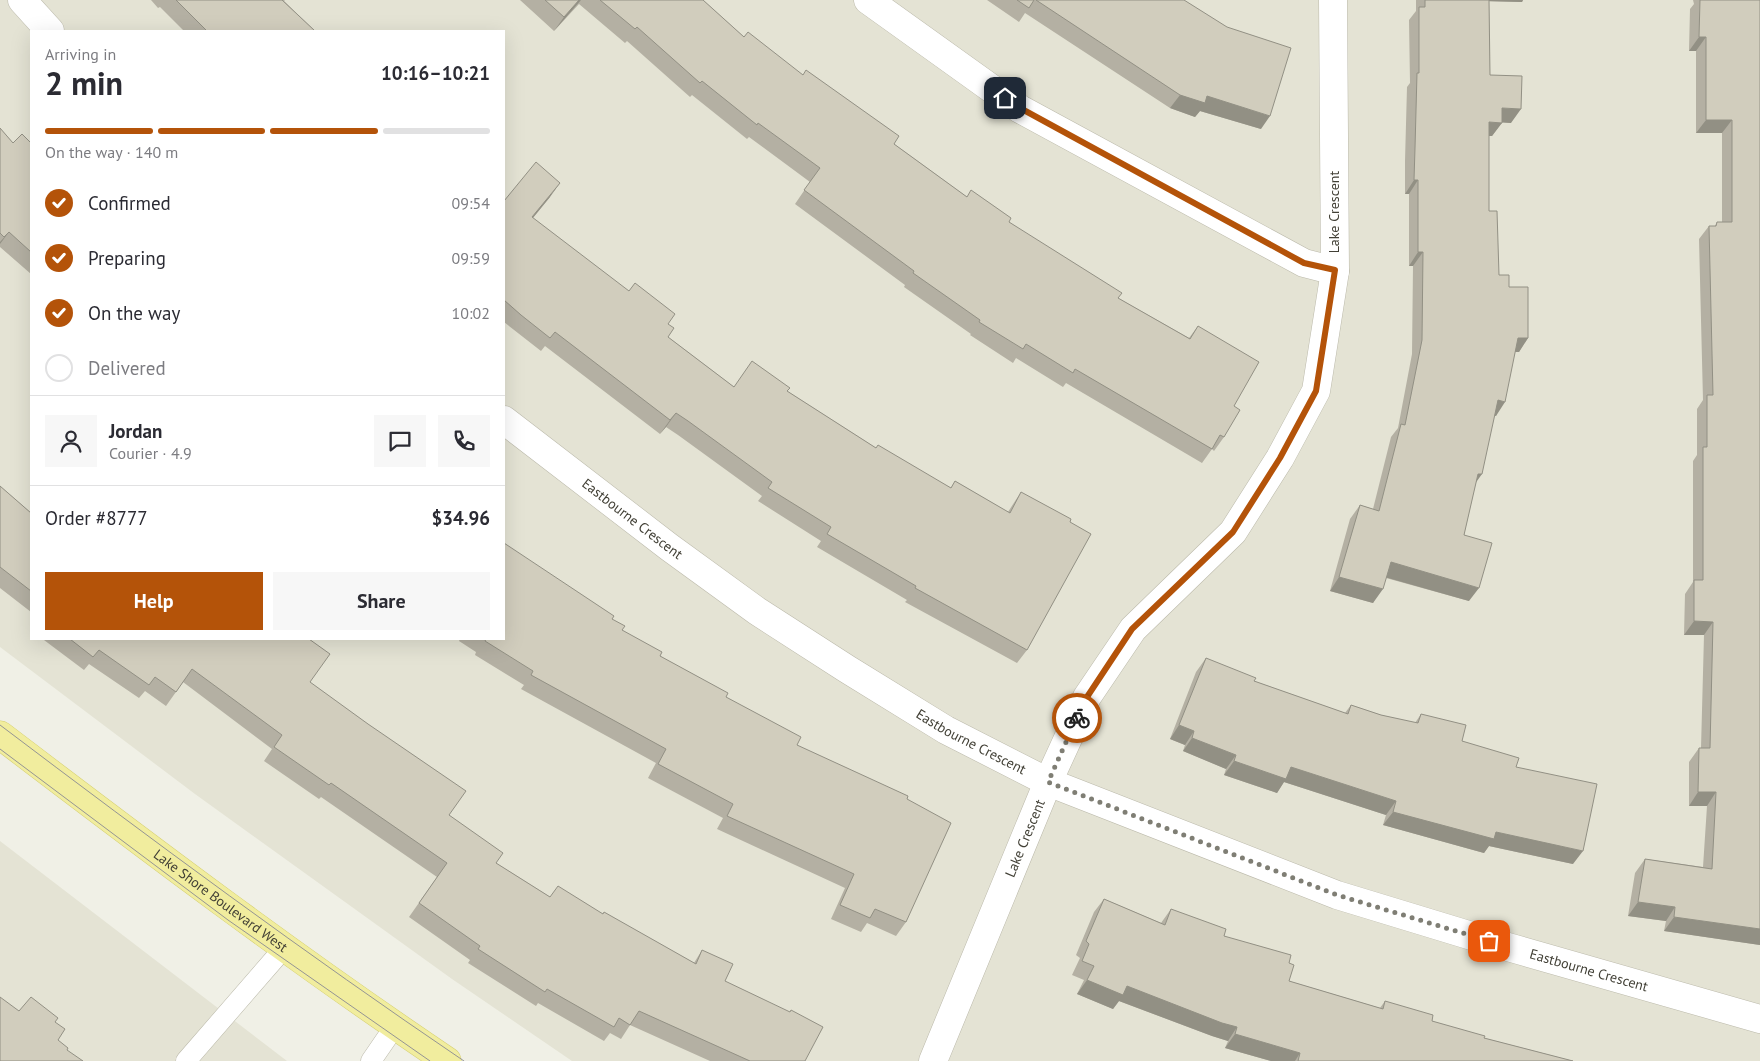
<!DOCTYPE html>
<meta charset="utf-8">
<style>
:root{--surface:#fff;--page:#f7f7f7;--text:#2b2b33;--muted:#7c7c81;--line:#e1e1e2;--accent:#b45309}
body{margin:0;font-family:"PT Sans",sans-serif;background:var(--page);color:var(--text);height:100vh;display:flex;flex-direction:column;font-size:19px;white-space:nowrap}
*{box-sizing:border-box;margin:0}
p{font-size:16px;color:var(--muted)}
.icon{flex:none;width:28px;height:28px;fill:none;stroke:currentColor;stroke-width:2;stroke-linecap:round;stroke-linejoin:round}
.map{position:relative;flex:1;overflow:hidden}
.side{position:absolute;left:30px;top:30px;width:475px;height:610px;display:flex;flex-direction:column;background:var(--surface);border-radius:0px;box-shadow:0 5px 20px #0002}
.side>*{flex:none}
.pin{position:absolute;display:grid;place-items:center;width:42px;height:42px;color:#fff;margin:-21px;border-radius:10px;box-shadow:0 2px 8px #0006}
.courier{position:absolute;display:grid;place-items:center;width:50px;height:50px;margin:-25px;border:4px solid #b45309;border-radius:50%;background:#fff;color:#222;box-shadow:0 1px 6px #0007}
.overview em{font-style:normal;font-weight:700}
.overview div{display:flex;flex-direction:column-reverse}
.overview{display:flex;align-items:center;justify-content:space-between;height:85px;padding:0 15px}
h1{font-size:32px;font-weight:700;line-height:38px}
.bar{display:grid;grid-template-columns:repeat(4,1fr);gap:8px 5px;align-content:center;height:60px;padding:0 15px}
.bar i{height:6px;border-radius:4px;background:var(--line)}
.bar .current{background:var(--accent)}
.bar p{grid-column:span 4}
.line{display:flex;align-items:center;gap:12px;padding:0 15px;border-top:1px solid var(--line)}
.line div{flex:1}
.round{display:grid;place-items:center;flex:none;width:52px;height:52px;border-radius:0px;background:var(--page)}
ol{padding:0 15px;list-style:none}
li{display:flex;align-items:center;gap:15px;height:55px}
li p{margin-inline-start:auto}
li .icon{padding:5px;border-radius:50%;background:var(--accent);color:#fff;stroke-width:4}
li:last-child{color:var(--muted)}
li i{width:28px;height:28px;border:2px solid var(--line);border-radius:50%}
.action{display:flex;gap:10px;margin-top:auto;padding:10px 15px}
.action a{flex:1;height:58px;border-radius:0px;background:var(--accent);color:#fff;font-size:20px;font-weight:700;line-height:58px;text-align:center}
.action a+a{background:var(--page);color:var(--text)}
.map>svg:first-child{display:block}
.residential{fill:#e4e3d4;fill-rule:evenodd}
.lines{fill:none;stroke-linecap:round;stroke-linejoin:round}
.service-casing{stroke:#bbb9aa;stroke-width:21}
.minor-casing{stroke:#bbb9aa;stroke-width:29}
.primary-casing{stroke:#d4ce70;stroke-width:29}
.service{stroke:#fff;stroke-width:20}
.minor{stroke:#fff;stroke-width:28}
.primary{stroke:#f1ed9e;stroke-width:28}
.tram{stroke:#949494;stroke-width:1}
.wall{fill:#b4b0a3}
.shaded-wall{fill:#929084}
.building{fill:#d1cdbd;stroke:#929084}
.done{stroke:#7f7e74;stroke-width:5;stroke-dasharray:0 9}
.route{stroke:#b45309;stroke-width:6}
.labels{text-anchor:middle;stroke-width:4;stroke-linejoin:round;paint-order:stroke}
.street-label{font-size:14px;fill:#424036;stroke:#fff}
</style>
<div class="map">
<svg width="1760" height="1061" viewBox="0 0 1760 1061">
<rect width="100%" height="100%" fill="#f0f0e6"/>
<!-- residential -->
<path class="residential" d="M0 0H1760V1061H572L452 979 195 794 0 647ZM31 31H504V639H31Z
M0 841 287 1061H0Z"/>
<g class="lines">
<defs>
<path id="service" d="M186 1061 284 948
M371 1061 395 1026"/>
<g id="minor">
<path d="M22 0 50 31"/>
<path d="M868 0 1020 109 1304 263 1335 271"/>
<path id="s1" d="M504 420 669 547 757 611 847 669 946 730 1048 782 1337 895 1508 947 1760 1019"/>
<path id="s2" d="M933 1061 1048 782 1087 697 1133 629 1233 532 1280 458 1316 391 1335 271 1333 0"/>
</g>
<g id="primary">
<path id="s3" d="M0 735C147 847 294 958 447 1061"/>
</g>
</defs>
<!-- service casing -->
<use href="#service" class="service-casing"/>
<!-- minor casing -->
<use href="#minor" class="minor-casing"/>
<!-- primary casing -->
<use href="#primary" class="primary-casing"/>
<!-- service -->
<use href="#service" class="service"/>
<!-- minor -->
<use href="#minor" class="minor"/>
<!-- primary -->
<use href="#primary" class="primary"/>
<!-- tram -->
<path class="tram" d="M0 725C152 840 306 954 464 1061
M0 749 228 920 430 1061"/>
</g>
<!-- wall -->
<path class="wall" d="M151 0H285L284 1 315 31H184L160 7 158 8Z
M520 0H703L744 37 803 75 894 144 967 197 1009 222 1118 298 1189 338 1198 326 1234 406 1224 437 1214 451 1212 449 1202 463 1066 383 1063 387 1016 358 1013 363 970 335 971 334 904 287 905 285 795 204 810 182 749 137 747 139 692 95 690 97 627 41 625 43 579 4 554 31Z
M987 0H1184L1261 129 1200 111 1195 117 1170 108 1025 13 1019 22Z
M1416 0H1523L1522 2 1489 1 1490 75 1511 123 1502 122 1492 136H1489V211L1499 275 1509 287 1528 338 1519 352H1515L1496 416 1494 415 1476 482 1464 535 1469 601 1386 578 1373 603 1330 591 1350 519 1360 505 1373 509 1391 437 1398 428 1412 354 1413 266H1409V194H1405V161L1407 87 1410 83 1409 20 1416 11Z
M1693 0H1760V945L1664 931 1666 921 1628 916 1635 873 1645 859 1703 867 1707 806H1689V762L1699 748H1701L1704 635H1684L1685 594 1693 582V461L1697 455V409L1703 400 1699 239 1709 226H1715L1717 222H1722V133H1696V51H1689L1690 9 1694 4Z
M0 128 13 143H31V274L0 247Z
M550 197 533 218 668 324V337L734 387 787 391 876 448 951 488 955 481 1008 512 1021 492 1027 650 1017 663 905 602 907 600 817 547 821 541 758 501 762 496 678 435 666 427 660 434 545 346 541 351 504 322V201Z
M0 486 31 513V612L0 588Z
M612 619 622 630 660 656 726 697 797 745 907 799 906 922 896 936 867 923 861 932 831 919 845 888 717 829 723 818 648 778 656 763 521 689 524 685 475 655 476 652 459 641 460 639H504Z
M45 639H309L310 682 449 815 496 863 550 897 603 914 694 963 702 950 725 981 805 1061H710L630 1025 621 1039 610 1033 604 1041 538 1003 536 1006 468 963 470 960 409 917 437 877 321 797 319 799 264 761 272 749 183 682 166 706 145 691 139 698 89 664 84 670 44 640Z
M1206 658 1254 681 1345 713 1351 705 1381 715 1415 723 1421 714 1462 741 1516 767 1573 864 1489 846 1484 853 1383 825 1386 815 1284 782 1277 793 1224 775 1226 769 1183 751 1185 745 1170 739 1196 672Z
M1104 899 1161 923 1171 909 1224 936 1289 963V981L1380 1008 1385 1001 1432 1021 1484 1038 1573 1061H1271L1225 1048 1228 1041 1212 1036 1119 1001 1113 1009 1077 994 1084 980 1072 975 1080 958 1076 955 1094 912Z"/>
<!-- shaded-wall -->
<path class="shaded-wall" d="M579 0H581L554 31 564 17Z
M1480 0H1523L1522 2 1479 1Z
M1699 37H1706L1696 51H1689Z
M1180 95 1207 96 1270 116 1261 129 1200 111 1195 117 1170 108Z
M1502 108 1521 109 1511 123 1493 122Z
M1706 120H1732L1722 133H1696Z
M1489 122 1502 123 1492 136H1479Z
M1414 180H1418L1409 194H1405Z
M560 183 550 197 522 231 532 217Z
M9 232 0 244V242Z
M1418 252H1423L1413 266H1409Z
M1518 338H1528L1519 352H1508Z
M1498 400 1505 402 1496 416 1488 414Z
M676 413 666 427 660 434 670 420Z
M1478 474H1482L1472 488Z
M1391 562 1479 588 1469 601 1381 576Z
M1339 577 1383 589 1373 603 1330 591Z
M1694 621 1713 622 1704 635H1684Z
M1179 725 1194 731 1185 745 1170 739Z
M1192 738 1236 755 1226 769 1183 751Z
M1234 761 1291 767 1396 801 1386 815 1284 782 1277 793 1224 775Z
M1698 792H1716L1707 806H1689Z
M1393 812 1496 832 1583 851 1573 864 1489 846 1484 853 1383 825Z
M1638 902 1675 907 1666 921 1628 916Z
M1674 917 1760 929V945L1664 931Z
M1087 980 1127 986 1237 1027 1228 1041 1212 1036 1119 1001 1113 1009 1077 994Z
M1235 1034 1300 1053 1295 1061H1271L1225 1048Z"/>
<!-- building -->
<path class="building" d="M176 0H282L315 31H207Z
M545 0H579L564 17Z
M600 0H703L744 37 748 32 803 75 806 70 899 136 894 144 967 197 971 190 1011 218 1009 222 1122 293 1118 298 1190 339 1198 326 1259 362 1234 406 1240 410 1224 437 1220 435 1212 449 1075 369 1073 373 1026 344 1023 349 979 322 980 320 913 273 914 271 804 190 820 168 758 123 757 125 702 81 700 83 637 27 635 29Z
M1017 0H1034L1029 8Z
M1036 0H1184L1227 27 1291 48 1270 116 1207 96 1205 103 1180 95Z
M1425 0H1489L1490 75 1522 76 1521 109 1502 108V123L1489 122V211H1497L1499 275H1509V287H1528V338H1518L1505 402 1498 400 1482 474H1478L1464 535 1492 543 1479 588 1391 562 1383 589 1339 577 1360 505 1379 511 1401 424 1405 425 1422 340 1423 252H1418V180H1414L1415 148 1417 73H1419V7H1425Z
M1700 0H1760V929L1674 917 1675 907 1638 902 1645 859 1712 869 1716 792H1698L1699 748H1710L1713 622 1694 621V580H1703V447H1707V395H1713L1709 226H1716L1717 222H1732V120H1706V37H1699Z
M0 128 13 143 22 134 31 143V252L9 232 4 237 0 233Z
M536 162 560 183 532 217 629 291 635 283 675 314 668 324 674 328 668 337 734 387 752 361 790 388 787 391 876 448 878 445 951 488 955 481 1010 513 1021 492 1071 519 1070 522 1091 534 1027 650 915 588 916 586 827 534 831 527 768 488 772 482 688 421 676 413 670 420 555 332 550 338 521 315 504 300V201Z
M0 486 31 513V591L0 567Z
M504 543 614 616 612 619 625 626 622 630 662 652 660 656 728 693 726 697 801 737 797 745 908 796 907 799 951 823 906 922 875 909 870 918 840 905 854 874 727 816 733 804 658 764 666 749 531 675 533 671 485 641 486 639H504Z
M70 639H309L330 654 310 682 368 724 466 791 449 815 503 853 496 863 550 897 558 886 603 914 604 912 696 964 702 950 733 964 725 981 790 1012 791 1010 823 1027 805 1061H750L639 1011 630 1025 619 1018 614 1027 547 989 545 992 478 949 480 946 419 903 447 863 331 783 329 785 274 747 282 735 192 669 176 692 155 677 149 685 99 650 93 657Z
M1206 658 1256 678 1254 681 1348 714 1351 705 1381 715 1418 723 1421 714 1466 725 1462 741 1519 758 1516 767 1597 784 1583 851 1496 832 1494 839 1393 812 1396 801 1291 767 1286 779 1234 761 1236 755 1192 738 1194 731 1179 725Z
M1104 899 1165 925 1171 909 1226 929 1224 936 1291 955 1289 963 1294 965 1289 981 1383 1009 1385 1001 1433 1015 1432 1021 1485 1036 1484 1038 1573 1061H1298L1300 1053 1235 1034 1237 1027 1222 1023 1127 986 1123 995 1087 980 1094 966 1082 961 1089 944 1086 941Z
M0 997 19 1011 31 997 58 1018 55 1022 65 1029 58 1040 68 1048 67 1050 83 1061H0Z"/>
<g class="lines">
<!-- done -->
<path class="done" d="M1077 718 1048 782 1337 895 1489 941"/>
<!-- route -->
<path class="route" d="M1005 98 1020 108 1304 263 1335 270 1316 391 1280 458 1233 532 1132 629 1087 697 1077 718"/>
</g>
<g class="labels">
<!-- street labels -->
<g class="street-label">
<text transform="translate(1334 212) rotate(-90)" y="5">Lake Crescent</text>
<text dy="5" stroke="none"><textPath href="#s1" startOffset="162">Eastbourne Crescent</textPath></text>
<text dy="5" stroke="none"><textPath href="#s1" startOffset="568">Eastbourne Crescent</textPath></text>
<text dy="5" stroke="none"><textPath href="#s2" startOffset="241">Lake Crescent</textPath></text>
<text dy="5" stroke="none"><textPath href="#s3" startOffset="276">Lake Shore Boulevard West</textPath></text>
<text dy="5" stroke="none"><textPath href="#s1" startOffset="1228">Eastbourne Crescent</textPath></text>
</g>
</g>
</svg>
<div class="pin" style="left:1489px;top:941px;background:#ea580c"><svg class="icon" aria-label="bag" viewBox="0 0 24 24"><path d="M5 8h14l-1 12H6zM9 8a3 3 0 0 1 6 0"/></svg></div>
<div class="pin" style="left:1005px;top:98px;background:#1f2937"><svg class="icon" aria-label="home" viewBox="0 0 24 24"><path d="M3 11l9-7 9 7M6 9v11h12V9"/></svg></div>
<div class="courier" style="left:1077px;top:718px"><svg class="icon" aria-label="bike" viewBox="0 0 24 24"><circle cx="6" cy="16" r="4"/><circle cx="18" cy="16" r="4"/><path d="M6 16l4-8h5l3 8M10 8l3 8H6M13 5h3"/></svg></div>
<section class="side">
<div class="overview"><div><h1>2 min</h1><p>Arriving in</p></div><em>10:16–10:21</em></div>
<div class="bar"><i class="current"></i><i class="current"></i><i class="current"></i><i></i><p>On the way · 140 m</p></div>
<ol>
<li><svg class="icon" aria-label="check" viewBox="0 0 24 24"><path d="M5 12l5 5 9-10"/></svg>Confirmed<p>09:54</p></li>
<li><svg class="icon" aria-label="check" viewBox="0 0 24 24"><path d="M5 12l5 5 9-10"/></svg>Preparing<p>09:59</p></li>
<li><svg class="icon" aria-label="check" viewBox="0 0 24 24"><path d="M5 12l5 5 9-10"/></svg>On the way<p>10:02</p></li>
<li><i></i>Delivered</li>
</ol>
<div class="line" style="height:90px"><a class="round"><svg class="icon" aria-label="person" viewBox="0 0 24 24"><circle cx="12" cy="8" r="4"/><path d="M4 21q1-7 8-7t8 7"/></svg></a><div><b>Jordan</b><p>Courier · 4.9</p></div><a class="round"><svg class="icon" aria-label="chat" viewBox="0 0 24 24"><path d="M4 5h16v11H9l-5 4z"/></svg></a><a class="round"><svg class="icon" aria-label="phone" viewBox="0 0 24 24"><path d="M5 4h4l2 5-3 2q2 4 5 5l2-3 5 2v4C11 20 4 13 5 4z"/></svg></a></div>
<div class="line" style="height:65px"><div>Order #8777</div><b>$34.96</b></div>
<div class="action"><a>Help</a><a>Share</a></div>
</section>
</div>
